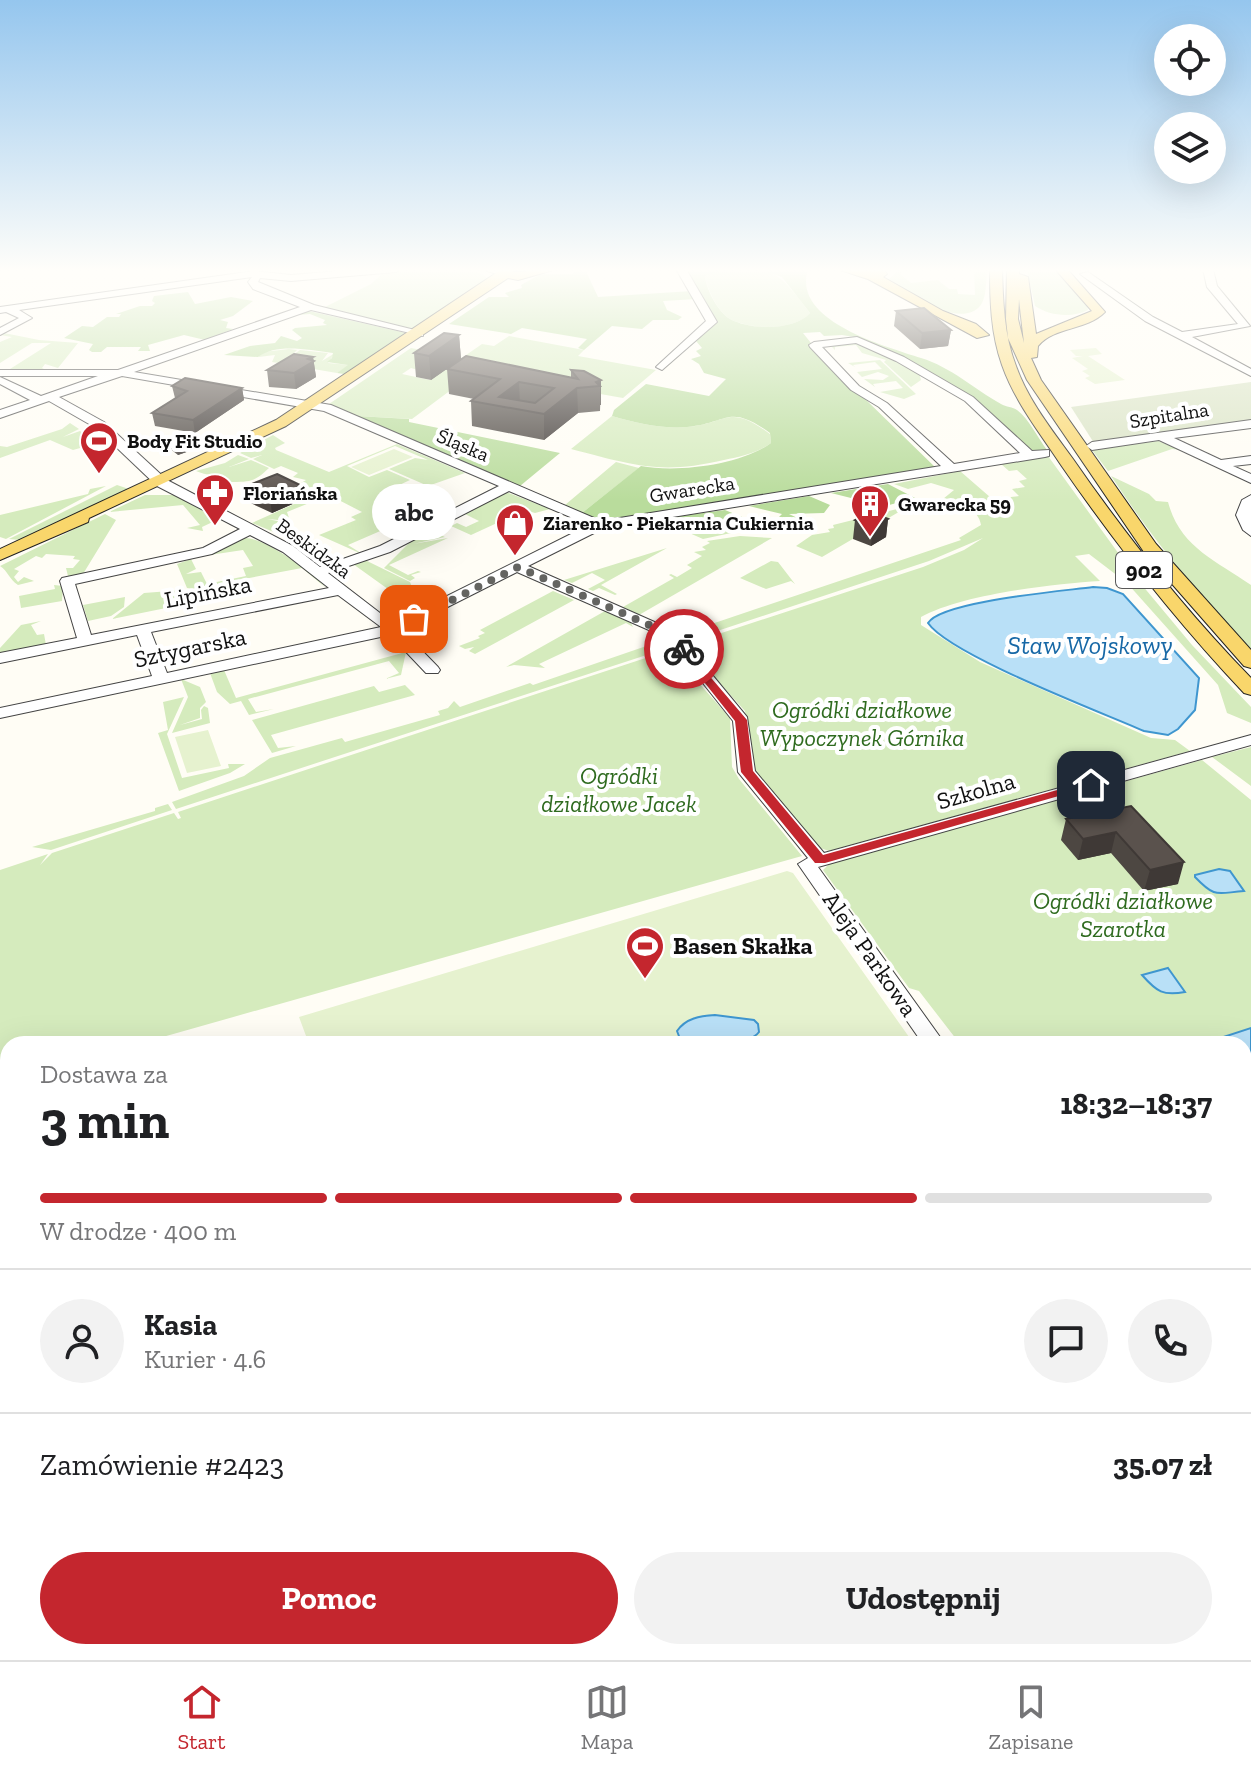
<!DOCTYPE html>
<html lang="pl">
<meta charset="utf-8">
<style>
:root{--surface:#fff;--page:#f2f2f2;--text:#202124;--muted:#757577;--line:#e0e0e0;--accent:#c4262e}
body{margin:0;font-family:"Zilla Slab",serif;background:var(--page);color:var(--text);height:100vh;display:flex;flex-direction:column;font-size:30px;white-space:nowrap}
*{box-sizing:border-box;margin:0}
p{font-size:26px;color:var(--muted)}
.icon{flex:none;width:44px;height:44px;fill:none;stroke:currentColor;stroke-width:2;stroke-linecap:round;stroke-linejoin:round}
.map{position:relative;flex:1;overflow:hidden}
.details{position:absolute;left:0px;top:1036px;width:1252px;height:624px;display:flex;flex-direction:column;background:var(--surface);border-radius:24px 24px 0 0;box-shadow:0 8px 32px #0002}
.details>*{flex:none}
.buttons{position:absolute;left:1154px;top:24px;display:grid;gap:16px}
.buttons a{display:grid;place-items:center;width:72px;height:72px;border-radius:50%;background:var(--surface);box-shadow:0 8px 32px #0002;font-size:40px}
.pin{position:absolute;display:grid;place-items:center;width:68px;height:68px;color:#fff;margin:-34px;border-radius:16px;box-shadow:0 4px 12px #0006}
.courier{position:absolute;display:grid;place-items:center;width:80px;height:80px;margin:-40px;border:6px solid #c4262e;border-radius:50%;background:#fff;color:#222;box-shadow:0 2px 10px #0007}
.bubble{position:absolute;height:56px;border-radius:28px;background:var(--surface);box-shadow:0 8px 32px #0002;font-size:26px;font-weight:700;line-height:56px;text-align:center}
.summary em{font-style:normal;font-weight:700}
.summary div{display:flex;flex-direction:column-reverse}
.summary{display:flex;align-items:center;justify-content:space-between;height:136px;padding:0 40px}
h1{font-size:52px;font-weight:700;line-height:60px}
.bar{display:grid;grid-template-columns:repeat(4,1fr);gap:12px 8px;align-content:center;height:96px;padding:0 40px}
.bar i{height:10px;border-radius:6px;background:var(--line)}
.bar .on{background:var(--accent)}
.bar p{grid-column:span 4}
.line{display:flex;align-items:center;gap:20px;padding:0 40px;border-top:2px solid var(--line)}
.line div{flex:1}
.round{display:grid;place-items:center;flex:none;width:84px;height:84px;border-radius:42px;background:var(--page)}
.button{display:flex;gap:16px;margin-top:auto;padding:16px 40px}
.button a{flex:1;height:92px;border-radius:48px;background:var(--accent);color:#fff;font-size:32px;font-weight:700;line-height:92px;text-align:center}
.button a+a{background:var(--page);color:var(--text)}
.menu{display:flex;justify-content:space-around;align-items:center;height:112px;border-top:2px solid var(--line);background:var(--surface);font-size:22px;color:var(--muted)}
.menu a{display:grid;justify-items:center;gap:4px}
.menu .on{color:var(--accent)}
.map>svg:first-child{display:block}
.green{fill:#d5ebbd}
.forest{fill:#b9dc9c}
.cemetery{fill:#d9e3c4}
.pitch{fill:#e6f2cf}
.water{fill:#b9e0f7;stroke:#3f96cf;stroke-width:2}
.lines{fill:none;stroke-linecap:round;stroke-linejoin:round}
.minor-casing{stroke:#444;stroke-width:2}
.major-casing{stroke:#222;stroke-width:2}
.minor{fill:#fff;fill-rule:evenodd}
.major{fill:#f9d66b;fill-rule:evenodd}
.wall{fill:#4d4742}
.shaded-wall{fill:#3f3936}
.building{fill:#5a524d;stroke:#3f3936;stroke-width:2;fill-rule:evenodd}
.route{fill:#c4262e}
.done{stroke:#646461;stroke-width:8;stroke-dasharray:0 14.4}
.labels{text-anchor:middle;stroke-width:8;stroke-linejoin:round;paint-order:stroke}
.far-street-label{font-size:20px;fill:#111;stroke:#fff}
.far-poi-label{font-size:20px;font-weight:bold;fill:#111;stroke:#fff;text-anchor:start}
.shield{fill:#fff;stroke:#585858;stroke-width:2}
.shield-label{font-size:22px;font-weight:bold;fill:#111}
.street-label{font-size:24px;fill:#111;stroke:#fff}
.park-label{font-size:24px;font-style:italic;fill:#2f6b1f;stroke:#fff}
.poi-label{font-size:24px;font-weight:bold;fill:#111;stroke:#fff;text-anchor:start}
.water-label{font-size:26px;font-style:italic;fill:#1768a6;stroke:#fff}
</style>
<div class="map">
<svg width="1251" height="1660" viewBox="0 0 1251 1660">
<rect width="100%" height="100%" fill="#fffdf5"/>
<!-- green -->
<path class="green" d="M424 269C448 269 474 263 491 282L490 277 497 278 494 280 500 279 411 329 323 308 371 284 384 272Z
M727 269C779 269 779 273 810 313 794 331 751 330 730 319 718 312 707 289 705 276Z
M900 269 901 275 911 283 938 280 949 289H962H957L958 294 975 295 974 269H987C986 279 987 298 980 306 959 330 907 292 889 279Z
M1027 269H1057C1064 285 1087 294 1088 310 1072 318 1050 316 1035 306Z
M4 333 39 340 78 343 58 368 45 364 42 368 46 370H0L10 369 51 343H32L0 363V342L12 337 0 335Z
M509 336 584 350 578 356 656 370 623 398 532 382 467 378 412 419 357 416 329 404 411 348 442 354 418 370 411 368 402 374 430 380 482 344 494 346Z
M856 343 919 372 921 380 911 387 884 362 886 360 862 353 856 345 835 347V350L830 345Z
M289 349 297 350 290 357 300 350 328 353 322 361 335 353 328 363 350 365 337 373 272 362 275 355 258 357 263 352Z
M880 360 916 394 904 399 880 392 903 388 896 381 873 384 875 387 864 379 883 380 889 376 878 372 862 377 857 372 882 369 875 362 853 365 855 367 848 363Z
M612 416C635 423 663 429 687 427 729 423 728 403 770 434L771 443C757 453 742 456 724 460 660 475 633 465 571 449Z
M70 423 79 429 63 437 80 431 98 443 73 450 50 440 0 458V446L7 447 62 429Z
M273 435 285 443 275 448 276 450 329 472 397 444 465 473 428 486 389 469 415 458 428 460 395 446 347 466 369 477 387 470 410 480 378 495 400 505 392 509 430 522 422 525 408 519 348 545 364 555 319 535 356 520 351 517 362 512 329 495 287 512 290 521 267 519 288 523 290 527 276 533 252 523 303 500 301 497 309 494 302 489 307 487 301 483 306 480 293 477 298 473 281 466 274 469 253 459 262 455 251 458 240 453Z
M1158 441 1181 450 1172 449 1108 471 1092 450Z
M238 455 249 459 229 467 251 460 269 468C253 483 250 482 225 482L227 479C216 474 207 476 196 471L225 463Z
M1048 456 1137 579 1192 645 1251 707V723L1227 713 1218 685 1127 583 1089 554 1075 556 1100 581C1053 584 962 594 921 617V625L980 662 1151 738 1175 740 1190 751 829 851 817 847 755 771 745 711 685 645 923 567 964 550 983 538 929 561 687 641 674 630 682 634 961 540 959 538 981 525C978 507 959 504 943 499L954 490 931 483 908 489 894 484 960 471 998 504 1007 503 1011 497 1019 496 1012 489 1025 487 1019 481 1027 479 1017 470 1009 471 1001 464Z
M616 462 639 468 582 513 565 505Z
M1111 476 1149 494 1156 501 1168 502C1180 547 1215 560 1251 585V649C1198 596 1152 538 1111 476Z
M117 485 129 489 20 540 9 539Z
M106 486 6 539 0 537V515L88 494 90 489Z
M506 492 550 509 535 513 525 510 471 535 451 526 457 523 466 527 479 521 461 512Z
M145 495H175L219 519 202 527 203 531 187 528 200 525 183 505 109 512Z
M909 506 822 557 796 546 812 535 830 532 828 529 834 528 833 525Z
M105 514 116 520 83 574 68 576 66 568H73L80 560 73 559 75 556 46 554 42 558 36 556 14 569 19 571 14 577 18 582 24 577 34 581 18 585C9 579 8 571 0 566Z
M654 520 764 526 703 539 687 532 691 528 673 522 651 525 646 521Z
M431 531 445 537 413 544 448 538 389 565 408 575 418 571 421 572 411 575 415 578 410 581 384 568 413 539Z
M740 536 772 538 639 615 623 607 674 578 669 575 671 574 677 577 692 568 687 565 702 556 694 552 706 550 702 547 710 543 707 541Z
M244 538C262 536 314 573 326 588L302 568 228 582 232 594 187 588 177 564 191 559 196 569 186 574 201 572 207 584 246 576 243 568 253 566 243 550 203 556Z
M667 548 601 585 617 594 615 595 599 588 593 591 588 589 605 580 592 573 572 583 564 580Z
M365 560 410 582 414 592 409 594 414 598 406 602 353 564Z
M771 561 778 562 795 584 791 581 766 589 740 578Z
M54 585 63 586 62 601 21 608 19 596 55 589Z
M183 590 225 596 112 619 144 593Z
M553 591 574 600 475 654 469 651 474 647 465 649 459 646 480 638 478 636 485 633 480 630Z
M125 597 124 607 111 616 88 621 83 605Z
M605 611 631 623 633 627 626 623 539 664 545 668 514 665 506 667Z
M41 621 31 625 37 635 44 634 46 645 0 654V648L21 625Z
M656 635 664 638 671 647 176 809 172 802 244 776 270 758 342 738 345 742 440 715 438 711 448 708 454 701 460 707 530 683 533 685 658 642 652 637Z
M673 649 676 652 673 654 730 718 732 767 739 779 802 856 138 1044H8V1090L0 1093V870L48 854 40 865 52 853 174 813 178 819 181 818 178 812Z
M406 652 401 675 385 679 399 673 389 661 248 699 256 712 274 709 249 715 241 701 230 704 217 692 210 673 224 670 236 698Z
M181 679 200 687 206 702 200 708V718L180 725 202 719 201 710 204 706 208 708 210 723 172 733 188 697Z
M405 685 415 695 271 735 278 748 296 746 272 753 252 720 374 686 379 692Z
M184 697 167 734 182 778 229 768 228 764H245L230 773 179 791 158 733 168 730 163 702Z
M1251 747V786L1212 757Z
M1202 760 1251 800V1660H1182L1173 1652H1244V1044H960L919 991 909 988 823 870 829 864Z
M168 804 172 810 51 850 32 847 155 811V808Z
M8 1103V1652H1131L1140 1660H0V1107Z"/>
<!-- forest -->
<path class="forest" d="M577 269H585L598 297 692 291 696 299 663 301 667 310 682 317 678 320H653L642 329 612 326 584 350 578 348 587 339 522 328 511 334 449 324 489 297H509L505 293 522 288 521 285 541 274H572Z
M685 269H727L705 276C706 289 718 312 730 319 750 330 794 331 810 313L782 277 757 269H808C791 321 885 346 921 358 951 367 974 389 1001 404 1006 407 1013 407 1017 410 1029 419 1038 438 1047 450L1029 451 971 399 860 338 842 335 824 336 820 332 803 333 823 358 937 469 602 520 582 513 641 466C677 473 741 465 771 443L770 433C728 403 729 423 687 427 663 429 635 423 612 416L614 410 646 384 709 396 726 379 704 373 699 364 691 359 701 356 696 351 702 348 696 341 714 321Z
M188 292 195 304 231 297 253 301 233 316 220 320 228 322 226 328 233 329 205 340 184 335 148 345 150 351H138L141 347H107L101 352H92L89 350 93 344 64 338 82 326 93 327 107 317H119L121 314H116L140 306H152L155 303 152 301 154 296Z
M309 311 406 333 344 374 337 373 348 365 327 362 332 358 333 353C307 350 277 343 258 357L224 355 250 346 275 343 281 336 297 341 302 338 292 330 295 328 327 325 323 323 325 320 310 314 296 315Z
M357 416 409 419V422L560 453 520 486Z
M888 484 915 498 867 511 862 509 867 506 864 504 867 502 831 493Z
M809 496 830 505 824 513 789 514 806 522 795 523 778 518 782 514 749 506Z
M725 510 759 524 659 519Z"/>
<!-- cemetery -->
<path class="cemetery" d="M1251 382V421L1094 443 1071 407Z"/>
<!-- pitch -->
<path class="pitch" d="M1096 348 1102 354 1088 356 1125 380 1095 384 1085 378 1090 376 1082 371 1088 369 1072 358 1083 356H1076L1070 350Z
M394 449 413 457 369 475 351 467Z
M208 730 221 766 187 773 175 737Z
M787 871 793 873 914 1044H309L299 1017Z
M203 1652H1131L1140 1660H190Z"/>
<!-- water -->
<path class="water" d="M1093 587 1107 588 1123 594 1199 678 1195 710 1178 729 1168 735 1144 731C1101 712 950 655 928 623 941 601 1064 591 1093 587Z
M1219 869 1230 871 1244 891C1217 893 1216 899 1195 877V875Z
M1168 968 1185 992C1163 996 1157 992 1142 975Z
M715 1015 754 1020 758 1024 759 1032C748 1047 701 1044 682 1044L677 1031C686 1018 700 1016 715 1015Z
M1251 1028V1576L1244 1571V1044H1202Z"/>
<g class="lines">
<defs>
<path id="minor" d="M363 269H401L396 272 291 281 260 278 258 282 314 305 423 332V336L311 310 134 372 331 405 601 521 941 466 879 407 851 390 810 347 809 345 814 342 857 337 904 357 973 397 1032 451 1049 450V456L1045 457 604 528 528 566 668 628 685 642 747 717 755 771 824 853 1251 735V745L818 867 945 1044H923L798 864 808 858 738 772 733 721 675 648 658 634 517 572 402 630 438 667 440 670 438 673H426L390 635 0 718V708L152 676 137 635 0 663V653L77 638 60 581 62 578 203 548 240 529 157 486 96 428 49 401 0 418V410L30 400 0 384V377L41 396 98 376H0V370H118L300 307 253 289 248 282 252 277 19 310 32 318 0 335V328L19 318 6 312 0 313V307L254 271 291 275ZM856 343 896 361 965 401 1020 453 954 464 887 403 859 386 822 347ZM122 376 324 411 499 486 380 546 320 567 293 546 167 480 104 422 59 397ZM509 491 589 525 393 623 328 573 390 552ZM250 535 283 552 329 588 91 635 75 584 212 554ZM338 595 381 627 167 673 151 632Z
M481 269H498L508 273 503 276Z
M676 269H686L717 322 662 370 656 367 658 365 706 321Z
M1203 269H1213L1217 286 1250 326 1192 337 1251 369V376L1145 321 1080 274 1088 272 1153 317 1182 332 1238 324 1207 287Z
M1251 420V428L1174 438 1221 460 1251 456V464L1233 466 1251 474V483L1159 440 1092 450 1086 446 1092 442Z
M1251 495V536L1243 530 1236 515 1242 500Z
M1131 1652H1167L1170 1660H1134Z"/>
<path id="major" d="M502 269H515L513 272H518L557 269 518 280 508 278 286 426 89 518 88 522 0 560V549L276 420Z
M837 269 885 271 887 274 883 277 943 311 976 324 989 335 977 338 868 279Z
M990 269H1002C1003 302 1004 335 1016 366 1028 400 1052 430 1073 459 1127 537 1185 610 1251 678V695L1244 693C1177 622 1117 546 1061 465 1040 433 1015 402 1002 365 991 334 990 302 990 269Z
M1007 269H1019V274L1028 277 1036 334 1092 311 1055 269H1067L1105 312C1086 331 1055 326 1038 346L1037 357 1031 358 1041 380 1156 544 1251 650V668L1244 666 1144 552 1027 380 1008 338 1006 319ZM1019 299 1024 343 1018 319Z"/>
</defs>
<!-- minor casing -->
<use href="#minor" class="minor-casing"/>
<!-- major casing -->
<use href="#major" class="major-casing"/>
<!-- minor -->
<use href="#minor" class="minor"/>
<!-- major -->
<use href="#major" class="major"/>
</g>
<!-- wall -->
<path class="wall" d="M896 311 951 330 948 346 920 349 894 326Z
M459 335 461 359 431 380 416 377 414 353Z
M313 357 316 377 296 389 269 387 267 370Z
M447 369 571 378V370L601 380 600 411 578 413 544 440 472 426 471 401 474 399 449 394Z
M172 386 242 388 244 400 195 433 155 426 152 413 175 398Z
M168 439 191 441 192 450 178 455 169 448Z
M244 487 304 499 272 513 246 501Z
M888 519 886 537 871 546 853 539 855 520Z
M1131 806 1178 884 1144 891 1111 853 1078 860 1061 840 1066 819Z"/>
<!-- shaded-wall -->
<path class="shaded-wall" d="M951 330 948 346 920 349 922 333Z
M459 335 461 359 431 380 429 356Z
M313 357 316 377 296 389 294 373 308 359Z
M601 380V405H600V386L596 382Z
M519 382 520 407 499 397Z
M242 388 244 400 195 433 193 420Z
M577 388 578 413 544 440V414Z
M191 441 192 450 178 455 176 446Z
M302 486 304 499 272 513 270 499Z
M888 519 886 537 871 546 873 527Z
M1116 832 1111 853 1078 860 1083 839Z
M1184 862 1178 884 1144 891 1150 870Z"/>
<!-- building -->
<path class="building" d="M924 308 951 330 922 333 896 311Z
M444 333 459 335 429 356 414 353Z
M294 354 313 357 308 359 314 361 294 373 267 370Z
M466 356 578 379 571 370 584 371 601 380 596 382 600 386 577 388 544 414 471 401 500 379 447 369ZM519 382 554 388 535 403 499 397Z
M185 378 242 388 193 420 152 413 187 391 172 386Z
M178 435 191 441 176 446 168 439Z
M277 474 302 486 270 499 244 487Z
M870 512 888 519 873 527 855 520Z
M1131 806 1184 862 1150 870 1116 832 1083 839 1066 819Z"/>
<!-- sky -->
<linearGradient id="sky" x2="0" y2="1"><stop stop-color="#95c6ee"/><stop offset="0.54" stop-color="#fffefa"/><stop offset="1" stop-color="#fffefa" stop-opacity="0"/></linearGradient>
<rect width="1251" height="501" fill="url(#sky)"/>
<!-- route -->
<path class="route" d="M684 646 747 720 753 771 823 855 1086 782 1097 785 825 863H815L741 772 735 721 678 649Z"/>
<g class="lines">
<!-- done -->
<path class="done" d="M414 619 518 567 663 631 684 649"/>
</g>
<!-- icons -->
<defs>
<symbol id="stadium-pin" viewBox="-11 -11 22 30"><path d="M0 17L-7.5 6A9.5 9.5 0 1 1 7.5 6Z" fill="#c4262e" stroke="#fff"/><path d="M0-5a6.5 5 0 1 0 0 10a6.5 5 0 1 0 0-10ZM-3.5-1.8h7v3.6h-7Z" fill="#fff"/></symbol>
<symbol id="pharmacy-pin" viewBox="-11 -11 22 30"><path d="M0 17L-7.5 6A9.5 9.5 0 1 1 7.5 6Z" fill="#c4262e" stroke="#fff"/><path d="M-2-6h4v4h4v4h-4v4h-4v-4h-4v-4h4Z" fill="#fff"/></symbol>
<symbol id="building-pin" viewBox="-11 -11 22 30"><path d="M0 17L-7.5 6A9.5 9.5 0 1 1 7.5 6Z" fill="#c4262e" stroke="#fff"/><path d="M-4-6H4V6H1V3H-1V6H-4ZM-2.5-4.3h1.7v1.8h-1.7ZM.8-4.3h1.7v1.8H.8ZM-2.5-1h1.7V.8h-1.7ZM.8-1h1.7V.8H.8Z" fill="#fff"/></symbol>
<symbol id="shop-pin" viewBox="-11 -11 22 30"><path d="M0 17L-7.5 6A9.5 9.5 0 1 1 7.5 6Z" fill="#c4262e" stroke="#fff"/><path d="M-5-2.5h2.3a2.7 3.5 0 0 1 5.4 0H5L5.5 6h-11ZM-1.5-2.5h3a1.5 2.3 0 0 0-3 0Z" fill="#fff"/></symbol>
</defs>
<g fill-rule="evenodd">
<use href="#stadium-pin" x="77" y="419" width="44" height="60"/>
<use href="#pharmacy-pin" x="193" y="471" width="44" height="60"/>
<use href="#building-pin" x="848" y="482" width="44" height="60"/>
<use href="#shop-pin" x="493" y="501" width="44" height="60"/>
<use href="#stadium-pin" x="623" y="924" width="44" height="60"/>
</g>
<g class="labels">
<!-- far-street labels -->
<g class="far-street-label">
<text transform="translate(1169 415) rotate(-9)" y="7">Szpitalna</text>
<text transform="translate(463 445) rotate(23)" y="7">Śląska</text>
<text transform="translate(692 489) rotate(-9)" y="7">Gwarecka</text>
<text transform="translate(314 548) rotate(36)" y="7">Beskidzka</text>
</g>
<!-- far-poi labels -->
<g class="far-poi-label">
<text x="127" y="448">Body Fit Studio</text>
<text x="243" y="500">Floriańska</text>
<text x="898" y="511">Gwarecka 59</text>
<text x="543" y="530">Ziarenko - Piekarnia Cukiernia</text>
</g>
<!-- shield labels -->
<rect class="shield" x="1116" y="552" width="56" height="36" rx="6"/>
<g class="shield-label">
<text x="1144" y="578">902</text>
</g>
<!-- street labels -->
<g class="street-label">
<text transform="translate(208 592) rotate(-11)" y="8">Lipińska</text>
<text transform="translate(190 648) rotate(-12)" y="8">Sztygarska</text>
<text transform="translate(976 791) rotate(-16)" y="8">Szkolna</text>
<text transform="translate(870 954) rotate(55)" y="8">Aleja Parkowa</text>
</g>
<!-- park labels -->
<g class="park-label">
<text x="862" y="718">Ogródki działkowe<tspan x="862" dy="28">Wypoczynek Górnika</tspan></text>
<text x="619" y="784">Ogródki<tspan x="619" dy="28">działkowe Jacek</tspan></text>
<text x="1123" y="909">Ogródki działkowe<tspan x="1123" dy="28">Szarotka</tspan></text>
</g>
<!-- poi labels -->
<g class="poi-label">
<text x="673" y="954">Basen Skałka</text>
</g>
<!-- water labels -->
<g class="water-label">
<text x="1090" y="654">Staw Wojskowy</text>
</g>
</g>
</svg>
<div class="buttons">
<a><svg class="icon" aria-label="locate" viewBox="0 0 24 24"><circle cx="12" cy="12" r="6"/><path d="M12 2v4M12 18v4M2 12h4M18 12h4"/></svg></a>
<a><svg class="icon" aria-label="layers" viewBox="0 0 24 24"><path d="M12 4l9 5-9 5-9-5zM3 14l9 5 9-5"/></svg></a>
</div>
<div class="pin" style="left:414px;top:619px;background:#ea580c"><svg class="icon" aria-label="bag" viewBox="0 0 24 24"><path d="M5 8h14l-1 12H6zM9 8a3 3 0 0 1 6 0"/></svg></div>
<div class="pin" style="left:1091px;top:785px;background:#1f2937"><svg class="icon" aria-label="home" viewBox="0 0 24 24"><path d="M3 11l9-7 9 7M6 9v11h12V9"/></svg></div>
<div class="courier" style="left:684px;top:649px"><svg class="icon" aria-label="bike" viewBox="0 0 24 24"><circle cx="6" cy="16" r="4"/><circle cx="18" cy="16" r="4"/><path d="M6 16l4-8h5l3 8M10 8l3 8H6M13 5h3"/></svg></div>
<div class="bubble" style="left:372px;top:484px;width:84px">abc</div>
<section class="details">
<div class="summary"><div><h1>3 min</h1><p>Dostawa za</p></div><em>18:32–18:37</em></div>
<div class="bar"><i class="on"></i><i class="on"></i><i class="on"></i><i></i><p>W drodze · 400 m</p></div>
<div class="line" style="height:144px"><a class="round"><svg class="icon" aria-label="person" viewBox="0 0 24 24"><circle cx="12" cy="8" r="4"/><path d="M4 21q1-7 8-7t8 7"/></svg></a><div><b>Kasia</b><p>Kurier · 4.6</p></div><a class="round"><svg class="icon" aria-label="chat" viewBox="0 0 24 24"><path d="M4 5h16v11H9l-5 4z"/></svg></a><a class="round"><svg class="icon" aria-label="phone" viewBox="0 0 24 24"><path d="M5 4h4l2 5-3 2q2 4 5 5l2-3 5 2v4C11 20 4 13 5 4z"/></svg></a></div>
<div class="line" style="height:104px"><div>Zamówienie #2423</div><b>35.07 zł</b></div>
<div class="button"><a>Pomoc</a><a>Udostępnij</a></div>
</section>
</div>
<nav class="menu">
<a class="on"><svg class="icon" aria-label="home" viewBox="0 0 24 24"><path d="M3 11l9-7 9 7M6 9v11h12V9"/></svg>Start</a>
<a><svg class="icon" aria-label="map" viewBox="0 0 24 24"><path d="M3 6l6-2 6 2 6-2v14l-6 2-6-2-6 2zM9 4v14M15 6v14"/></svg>Mapa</a>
<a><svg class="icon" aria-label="saved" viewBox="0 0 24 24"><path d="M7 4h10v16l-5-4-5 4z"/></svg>Zapisane</a>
</nav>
